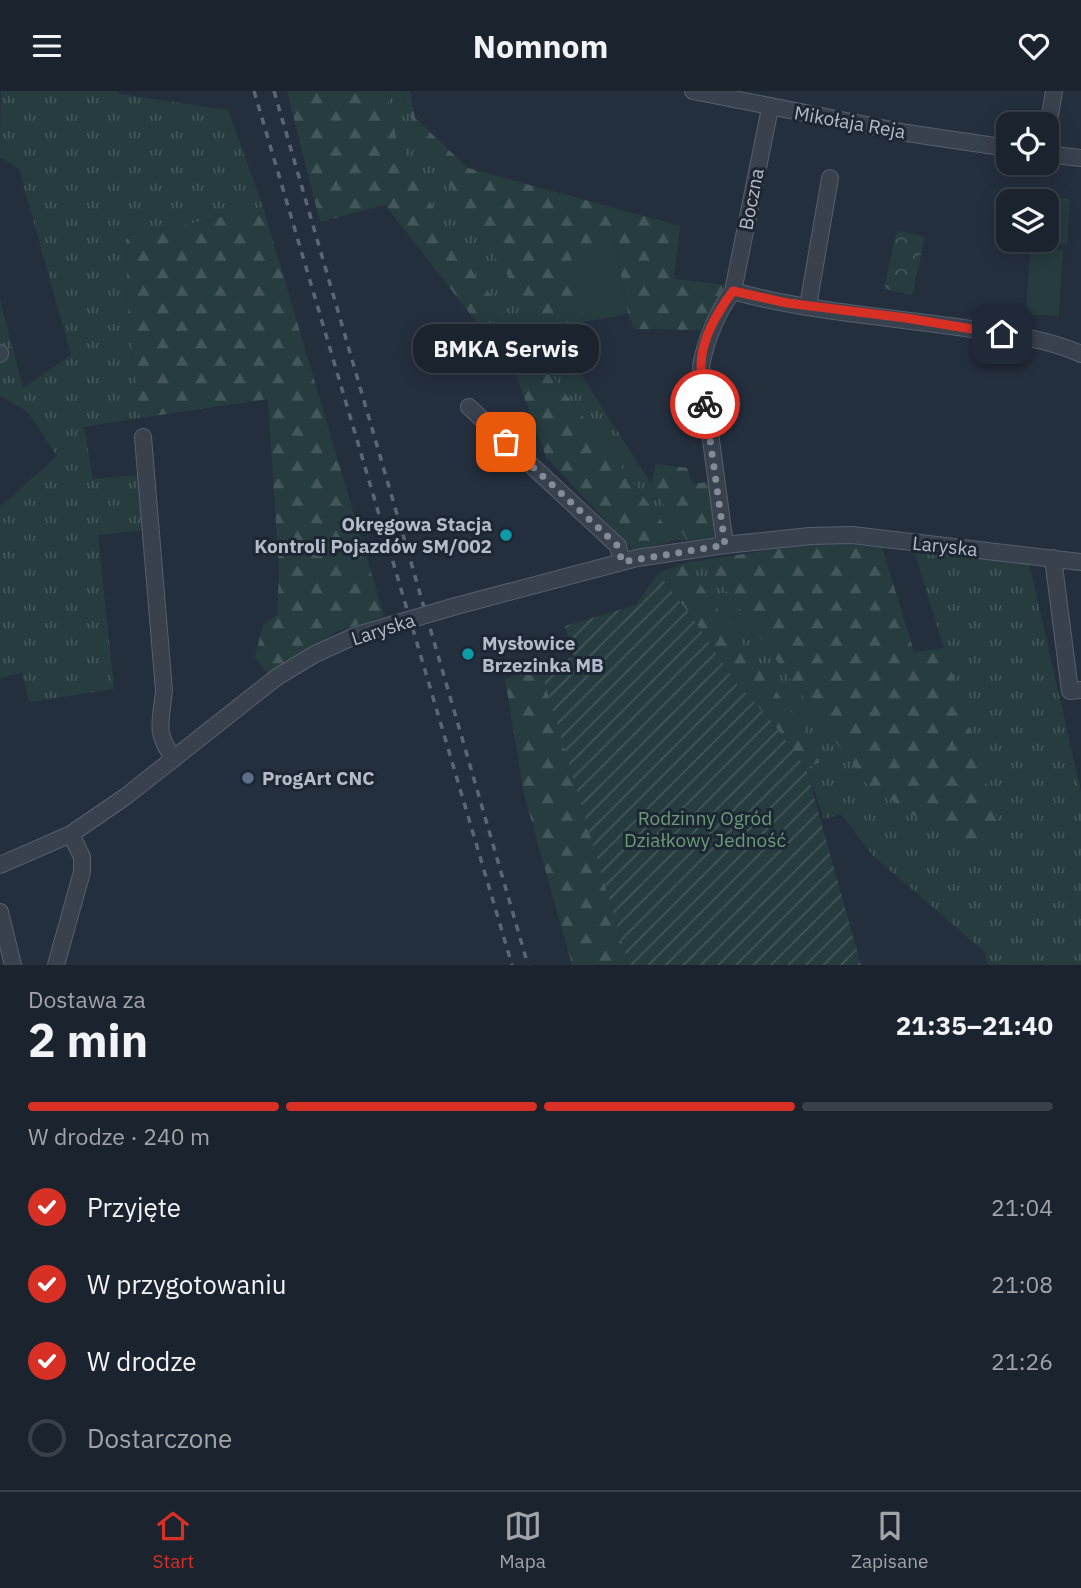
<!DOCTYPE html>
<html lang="pl">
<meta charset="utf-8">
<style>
:root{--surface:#1b232e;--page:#242b36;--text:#f1f3f6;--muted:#a0a4aa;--line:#39404a;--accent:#d93025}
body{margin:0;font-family:"IBM Plex Sans",sans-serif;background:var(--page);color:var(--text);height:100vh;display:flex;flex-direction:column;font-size:26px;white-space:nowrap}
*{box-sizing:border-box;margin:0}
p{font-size:23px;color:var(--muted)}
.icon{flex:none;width:38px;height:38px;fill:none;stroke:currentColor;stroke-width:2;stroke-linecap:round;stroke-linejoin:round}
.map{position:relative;height:874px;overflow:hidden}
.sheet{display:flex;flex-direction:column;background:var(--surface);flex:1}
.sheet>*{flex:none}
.fabs{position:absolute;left:996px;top:21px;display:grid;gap:14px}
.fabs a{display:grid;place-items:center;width:63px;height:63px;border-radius:14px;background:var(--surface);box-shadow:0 4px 18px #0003,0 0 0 2px var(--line);font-size:35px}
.pin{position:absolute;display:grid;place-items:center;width:60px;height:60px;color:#fff;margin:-30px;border-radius:14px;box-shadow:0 4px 10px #0006}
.courier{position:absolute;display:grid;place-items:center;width:70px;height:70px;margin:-35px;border:5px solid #d93025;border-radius:50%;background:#fff;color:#222;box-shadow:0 2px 9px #0007}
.bubble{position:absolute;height:49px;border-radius:21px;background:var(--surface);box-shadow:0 4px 18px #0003,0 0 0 2px var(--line);font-size:23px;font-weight:700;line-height:49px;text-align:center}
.summary em{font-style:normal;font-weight:700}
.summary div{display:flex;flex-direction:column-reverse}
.summary{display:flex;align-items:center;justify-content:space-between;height:119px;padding:0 28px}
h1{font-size:46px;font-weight:700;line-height:52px}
.bar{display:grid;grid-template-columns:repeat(4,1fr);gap:10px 7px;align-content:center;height:84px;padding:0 28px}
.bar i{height:9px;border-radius:5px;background:var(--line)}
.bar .selected{background:var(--accent)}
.bar p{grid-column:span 4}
ol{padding:0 28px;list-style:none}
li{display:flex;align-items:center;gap:21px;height:77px}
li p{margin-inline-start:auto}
li .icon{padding:7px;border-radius:50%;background:var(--accent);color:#fff;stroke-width:4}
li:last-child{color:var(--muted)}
li i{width:38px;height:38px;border:4px solid var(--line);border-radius:50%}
header{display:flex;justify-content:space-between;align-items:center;height:91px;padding:0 28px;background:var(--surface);font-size:32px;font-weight:700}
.tabs{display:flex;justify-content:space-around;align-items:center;height:98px;border-top:2px solid var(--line);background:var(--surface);font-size:19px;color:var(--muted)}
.tabs a{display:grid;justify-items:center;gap:4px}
.tabs .selected{color:var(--accent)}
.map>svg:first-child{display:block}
.grass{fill:url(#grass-tufts)}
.forest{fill:url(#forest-firs)}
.park{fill:url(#park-crowns)}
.garden{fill:url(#garden-furrows)}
.pitch{fill:#263c3f}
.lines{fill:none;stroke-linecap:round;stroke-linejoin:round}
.minor-casing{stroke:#565f6c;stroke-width:18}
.minor{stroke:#38414e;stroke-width:16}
.rail{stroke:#5a6575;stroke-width:3.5;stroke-dasharray:7 7;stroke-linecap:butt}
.minor-bridge-casing{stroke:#565f6c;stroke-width:18;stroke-linecap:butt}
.minor-bridge{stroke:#38414e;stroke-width:16}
.done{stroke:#828b98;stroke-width:7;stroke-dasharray:0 12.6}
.route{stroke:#d93025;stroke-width:9}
.culture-dot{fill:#0f9aa8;stroke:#1d2633;stroke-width:2.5}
.service-dot{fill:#5c6f8a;stroke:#1d2633;stroke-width:2.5}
.labels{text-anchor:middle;stroke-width:6;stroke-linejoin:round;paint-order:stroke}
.street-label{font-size:19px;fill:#b4bcc9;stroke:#1d2633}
.poi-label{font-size:19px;font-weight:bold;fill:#b4bcc9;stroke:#1d2633;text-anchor:start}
.park-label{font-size:19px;fill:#6b9a76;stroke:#1d2633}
</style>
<header><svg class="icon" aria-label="menu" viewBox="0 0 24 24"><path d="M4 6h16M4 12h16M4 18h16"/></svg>Nomnom<svg class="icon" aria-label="heart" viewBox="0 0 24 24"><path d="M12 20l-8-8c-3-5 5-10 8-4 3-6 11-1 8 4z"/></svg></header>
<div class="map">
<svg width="1081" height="874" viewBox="0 0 1081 874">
<defs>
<pattern id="grass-tufts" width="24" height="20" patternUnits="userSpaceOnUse" patternTransform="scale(1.75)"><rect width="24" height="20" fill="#263c3f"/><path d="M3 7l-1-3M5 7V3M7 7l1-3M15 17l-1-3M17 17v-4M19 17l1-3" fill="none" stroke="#435659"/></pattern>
<pattern id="forest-firs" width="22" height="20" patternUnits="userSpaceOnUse" patternTransform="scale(1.75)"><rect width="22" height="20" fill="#263c3f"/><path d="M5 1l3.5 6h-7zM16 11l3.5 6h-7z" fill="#435659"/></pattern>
<pattern id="park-crowns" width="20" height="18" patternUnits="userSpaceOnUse" patternTransform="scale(1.75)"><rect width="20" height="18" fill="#263c3f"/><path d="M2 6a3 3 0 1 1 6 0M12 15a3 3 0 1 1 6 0" fill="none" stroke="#435659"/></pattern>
<pattern id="garden-furrows" width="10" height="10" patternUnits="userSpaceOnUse" patternTransform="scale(1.75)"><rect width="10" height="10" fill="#263c3f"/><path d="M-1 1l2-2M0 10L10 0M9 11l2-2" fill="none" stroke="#435659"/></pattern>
</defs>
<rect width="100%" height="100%" fill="#242f3e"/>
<!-- grass -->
<path class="grass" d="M1 0H118L119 3 228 19 263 116 126 148 128 224 140 327 84 336 93 388 139 384 145 439 98 444 114 598 29 611 22 582 0 587V416L57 365 27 320 0 305V209L23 297 71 264 19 78 0 66Z
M387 0H401L407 19 477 141 573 271 687 449H676L453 154 396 46Z
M914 460 1029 472 1081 701V874H988L984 860 873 765 841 723 824 728 806 677 824 669 685 472 704 469 865 691 955 752 1001 743Z"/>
<!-- forest -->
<path class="forest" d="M287 0H387L396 46 453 154 676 449 634 460 546 366 514 279 385 114 320 131Z
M401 0H410L415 27 468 77 680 135 674 188 725 194 700 239 634 238 628 223 615 152 583 231 589 246 573 271 477 142 407 19Z
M263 116 384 525 336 541 268 583 255 566 263 534 277 524 279 480 268 308 140 327 128 224 126 148Z
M656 373 687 377 693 393 713 390 719 445 687 449 651 394Z
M818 452 882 456 914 561 944 557 1002 743 955 752 865 691 704 469Z
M685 472 825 669 806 677 769 627 736 592 694 529 658 482Z
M540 576 629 874H572L524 703 505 588Z"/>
<!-- park -->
<path class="park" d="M897 139 925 146 912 204 884 198Z"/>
<!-- garden -->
<path class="garden" d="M658 482 694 529 736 592 769 627 806 677 861 874H629L540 576 574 566 565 535 636 514Z"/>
<!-- pitch -->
<path class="pitch" d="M1045 106 1070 108 1067 154 1042 152V149H1046Z
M615 152 628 223 583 231 570 160Z
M1030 158 1063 159 1059 225 1026 223Z"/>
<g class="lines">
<defs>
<path id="minor" d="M693 0 907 42 1008 57
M1046 48 1054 0
M1046 63 1081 67
M733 200C811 222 897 226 977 239 1012 244 1048 248 1081 263
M808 215 830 87
M0 262V263
M469 316 618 455 622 471
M143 346 164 600C161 631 154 641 174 668
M725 454 701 274C707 246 716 223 733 200L770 17
M1053 467 1070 600 1081 599
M456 515 637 467 725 454 810 445 852 444 1081 471
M0 774 71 743 125 706 277 586 315 563 357 544
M0 821 13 874
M56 874 82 781V766L71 743"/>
</defs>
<!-- minor casing -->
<use href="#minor" class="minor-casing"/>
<!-- minor -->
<use href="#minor" class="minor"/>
<!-- rail -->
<path class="rail" d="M254 0 512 874
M274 0 528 874"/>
<defs>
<path id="minor-bridge" d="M357 544 456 515"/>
</defs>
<!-- minor-bridge casing -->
<use href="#minor-bridge" class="minor-bridge-casing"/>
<!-- minor-bridge -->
<use href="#minor-bridge" class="minor-bridge"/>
</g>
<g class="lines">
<!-- done -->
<path class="done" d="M506 351 618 455 622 471 725 454 705 313"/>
<!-- route -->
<path class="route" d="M705 313C704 301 701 287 701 275 701 248 718 220 733 200L787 212 906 227 1002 243"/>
</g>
<!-- markers -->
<g class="culture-dot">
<circle cx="506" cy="444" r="7"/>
<circle cx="468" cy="563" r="7"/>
</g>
<circle class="service-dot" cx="248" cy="687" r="7"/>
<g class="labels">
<!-- street labels -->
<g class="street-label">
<text transform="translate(850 31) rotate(10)" y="7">Mikołaja Reja</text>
<text transform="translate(751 108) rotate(-79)" y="7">Boczna</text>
<text transform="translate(945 455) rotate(6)" y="7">Laryska</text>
<text transform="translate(383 538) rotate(-18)" y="7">Laryska</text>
</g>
<!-- poi labels -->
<g class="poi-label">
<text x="492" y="440" text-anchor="end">Okręgowa Stacja<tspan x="492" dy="22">Kontroli Pojazdów SM/002</tspan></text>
<text x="482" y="559">Mysłowice<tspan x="482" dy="22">Brzezinka MB</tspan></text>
<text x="262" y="694">ProgArt CNC</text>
</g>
<!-- park labels -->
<g class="park-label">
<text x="705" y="734">Rodzinny Ogród<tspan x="705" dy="22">Działkowy Jedność</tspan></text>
</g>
</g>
</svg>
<div class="fabs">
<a><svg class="icon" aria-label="locate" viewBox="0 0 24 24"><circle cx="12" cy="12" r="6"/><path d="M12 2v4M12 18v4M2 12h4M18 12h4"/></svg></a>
<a><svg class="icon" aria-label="layers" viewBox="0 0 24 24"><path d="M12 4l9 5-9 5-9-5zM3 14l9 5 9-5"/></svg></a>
</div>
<div class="pin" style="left:506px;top:351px;background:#ea580c"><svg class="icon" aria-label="bag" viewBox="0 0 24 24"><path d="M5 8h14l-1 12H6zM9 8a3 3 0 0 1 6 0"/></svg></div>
<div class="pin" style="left:1002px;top:243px;background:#1f2937"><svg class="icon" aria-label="home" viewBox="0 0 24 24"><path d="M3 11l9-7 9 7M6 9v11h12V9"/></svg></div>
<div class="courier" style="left:705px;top:313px"><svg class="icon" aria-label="bike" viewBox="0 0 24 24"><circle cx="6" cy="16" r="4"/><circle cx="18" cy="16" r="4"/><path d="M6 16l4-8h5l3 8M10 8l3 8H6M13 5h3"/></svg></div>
<div class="bubble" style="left:413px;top:233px;width:186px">BMKA Serwis</div>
</div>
<section class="sheet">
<div class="summary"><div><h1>2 min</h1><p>Dostawa za</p></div><em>21:35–21:40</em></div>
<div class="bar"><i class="selected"></i><i class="selected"></i><i class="selected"></i><i></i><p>W drodze · 240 m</p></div>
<ol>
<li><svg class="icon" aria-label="check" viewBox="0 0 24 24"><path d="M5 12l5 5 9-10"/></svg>Przyjęte<p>21:04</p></li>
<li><svg class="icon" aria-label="check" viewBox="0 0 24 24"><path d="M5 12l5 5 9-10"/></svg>W przygotowaniu<p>21:08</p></li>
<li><svg class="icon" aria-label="check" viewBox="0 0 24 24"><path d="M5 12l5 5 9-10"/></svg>W drodze<p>21:26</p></li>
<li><i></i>Dostarczone</li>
</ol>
</section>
<nav class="tabs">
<a class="selected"><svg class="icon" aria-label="home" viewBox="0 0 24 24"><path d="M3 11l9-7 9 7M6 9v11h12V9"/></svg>Start</a>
<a><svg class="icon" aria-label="map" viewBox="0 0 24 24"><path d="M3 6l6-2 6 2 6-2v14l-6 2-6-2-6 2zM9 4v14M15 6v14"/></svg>Mapa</a>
<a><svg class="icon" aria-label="saved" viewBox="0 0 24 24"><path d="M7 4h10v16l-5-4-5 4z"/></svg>Zapisane</a>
</nav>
